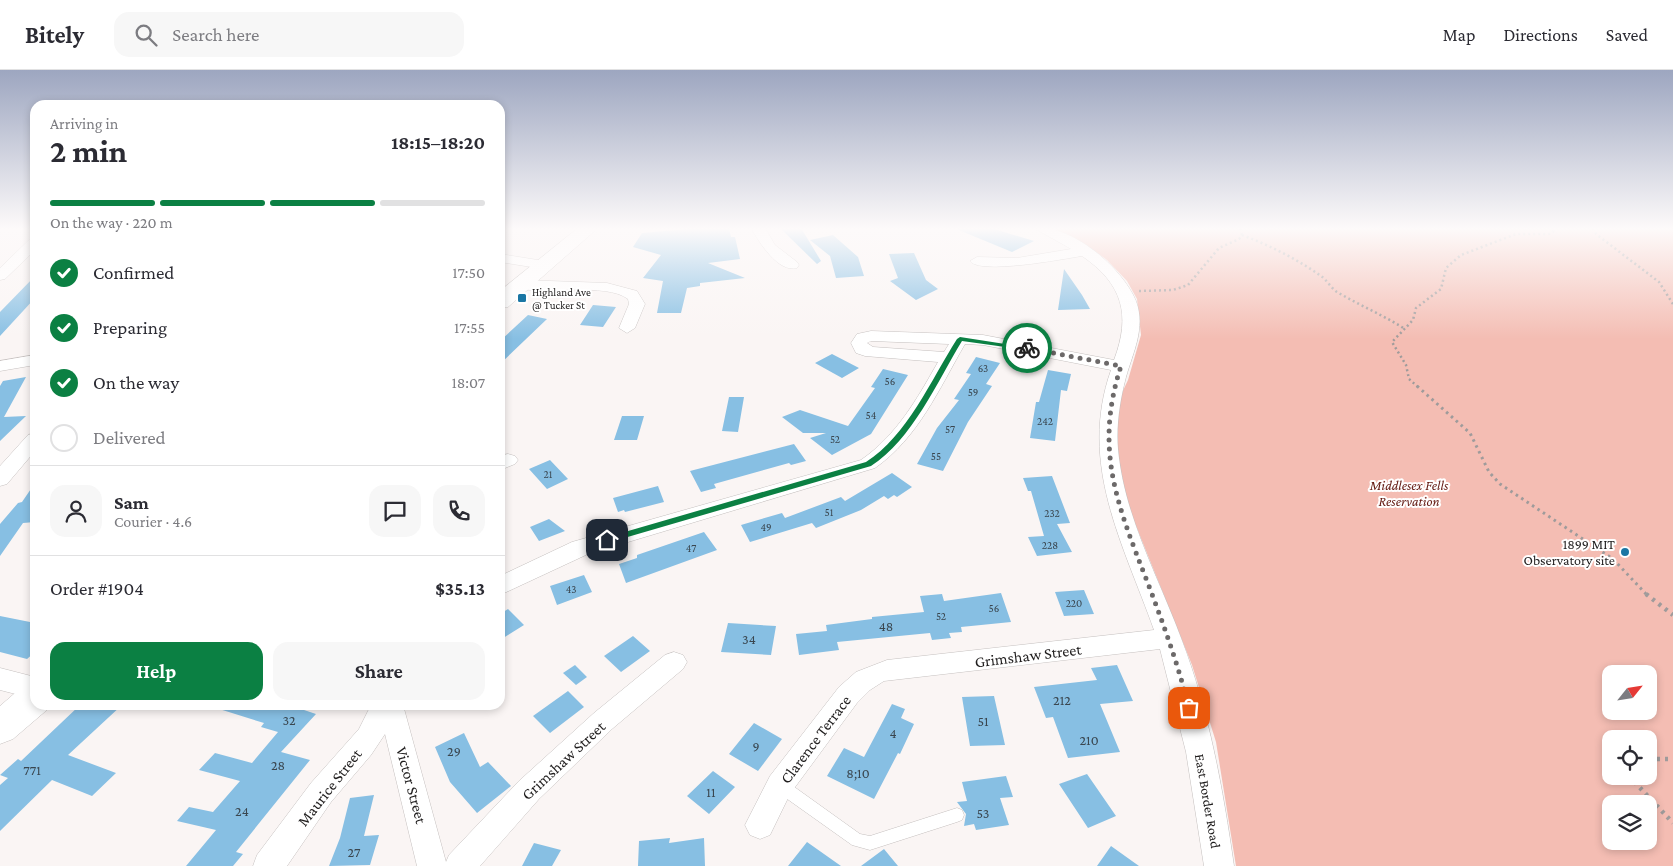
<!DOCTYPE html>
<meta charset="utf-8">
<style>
:root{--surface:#fff;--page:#f7f7f7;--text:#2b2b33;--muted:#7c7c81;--line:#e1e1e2;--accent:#0b8043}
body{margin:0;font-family:"Crimson Pro",serif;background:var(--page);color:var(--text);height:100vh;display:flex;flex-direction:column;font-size:19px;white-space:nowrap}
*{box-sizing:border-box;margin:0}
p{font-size:16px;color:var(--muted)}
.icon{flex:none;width:28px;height:28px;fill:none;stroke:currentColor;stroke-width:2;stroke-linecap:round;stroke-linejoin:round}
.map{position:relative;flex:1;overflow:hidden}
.drawer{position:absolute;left:30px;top:30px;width:475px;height:610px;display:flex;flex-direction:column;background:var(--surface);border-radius:15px;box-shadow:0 2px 8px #0003}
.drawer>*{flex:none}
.needle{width:32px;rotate:60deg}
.buttons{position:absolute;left:1602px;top:595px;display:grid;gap:10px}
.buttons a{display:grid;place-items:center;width:55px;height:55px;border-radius:10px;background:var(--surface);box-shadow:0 2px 8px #0003;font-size:25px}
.pin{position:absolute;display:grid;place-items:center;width:42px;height:42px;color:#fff;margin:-21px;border-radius:10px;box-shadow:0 2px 8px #0006}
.courier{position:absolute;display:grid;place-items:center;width:50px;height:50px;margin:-25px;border:4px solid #0b8043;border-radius:50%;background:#fff;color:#222;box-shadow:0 1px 6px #0007}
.summary em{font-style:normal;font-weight:700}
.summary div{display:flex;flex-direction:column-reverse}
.summary{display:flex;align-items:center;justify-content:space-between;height:85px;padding:0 20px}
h1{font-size:32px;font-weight:700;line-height:38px}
.bar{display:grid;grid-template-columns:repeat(4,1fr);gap:8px 5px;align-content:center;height:60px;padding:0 20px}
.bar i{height:6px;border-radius:4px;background:var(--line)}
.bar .on{background:var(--accent)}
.bar p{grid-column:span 4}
.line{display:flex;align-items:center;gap:12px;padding:0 20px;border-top:1px solid var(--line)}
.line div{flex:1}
.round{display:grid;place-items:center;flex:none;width:52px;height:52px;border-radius:15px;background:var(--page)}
ol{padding:0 20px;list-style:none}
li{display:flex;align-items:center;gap:15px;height:55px}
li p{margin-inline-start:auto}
li .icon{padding:5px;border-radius:50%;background:var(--accent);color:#fff;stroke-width:4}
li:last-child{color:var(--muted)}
li i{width:28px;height:28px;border:2px solid var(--line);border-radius:50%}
.cta{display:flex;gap:10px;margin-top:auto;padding:10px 20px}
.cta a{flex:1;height:58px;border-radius:15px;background:var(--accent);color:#fff;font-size:20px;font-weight:700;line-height:58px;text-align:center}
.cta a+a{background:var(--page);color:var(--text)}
header{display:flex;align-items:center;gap:30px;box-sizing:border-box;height:70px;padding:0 25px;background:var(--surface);border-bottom:1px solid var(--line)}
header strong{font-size:24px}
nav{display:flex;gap:28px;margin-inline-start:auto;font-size:18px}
.search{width:350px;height:45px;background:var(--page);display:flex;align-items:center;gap:12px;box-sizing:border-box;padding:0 18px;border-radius:15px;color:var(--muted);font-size:19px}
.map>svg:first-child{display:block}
.green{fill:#f4bdb3;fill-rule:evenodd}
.building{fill:#87bfe3}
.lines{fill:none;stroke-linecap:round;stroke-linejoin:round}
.service-casing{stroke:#c5c0bf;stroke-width:1}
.minor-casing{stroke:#c5c0bf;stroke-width:1}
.secondary-casing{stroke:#c5c0bf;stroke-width:1}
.path-far2{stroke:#9f9b9b;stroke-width:2.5;stroke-dasharray:2 3;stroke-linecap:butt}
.path-far1{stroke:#9f9b9b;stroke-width:3;stroke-dasharray:2.5 4;stroke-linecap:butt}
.path{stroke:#9f9b9b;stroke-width:4.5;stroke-dasharray:3 5;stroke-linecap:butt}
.service{fill:#fff;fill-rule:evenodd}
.minor{fill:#fff;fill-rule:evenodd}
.secondary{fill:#fff;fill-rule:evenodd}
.route{fill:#0b8043}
.done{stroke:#6c6969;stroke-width:5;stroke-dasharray:0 9}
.poi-dot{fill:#1a76a4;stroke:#fff;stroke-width:2}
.labels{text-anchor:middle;stroke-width:4;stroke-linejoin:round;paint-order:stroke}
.far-poi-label{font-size:11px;fill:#201e1e;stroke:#fff;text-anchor:start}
.number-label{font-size:11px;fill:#3a464f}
.park-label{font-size:14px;font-style:italic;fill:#621810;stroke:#fff}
.poi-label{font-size:14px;fill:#201e1e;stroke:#fff;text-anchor:end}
.near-number-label{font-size:14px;fill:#3a464f}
.street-label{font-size:14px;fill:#201e1e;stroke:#fff}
.near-street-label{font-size:16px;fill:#201e1e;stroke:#fff}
</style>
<header>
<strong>Bitely</strong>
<div class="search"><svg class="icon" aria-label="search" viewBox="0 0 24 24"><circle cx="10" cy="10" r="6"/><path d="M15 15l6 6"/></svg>Search here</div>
<nav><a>Map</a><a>Directions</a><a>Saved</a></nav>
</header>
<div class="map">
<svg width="1673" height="796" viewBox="0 0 1673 796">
<rect width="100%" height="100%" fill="#faf5f4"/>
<!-- green -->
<path class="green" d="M1052 158H1673V796H1236L1216 672 1192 595 1128 436 1116 376 1119 329 1128 310 1141 265 1137 229 1127 211 1107 190 1085 174ZM1611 604H1649V641H1611ZM1611 669H1649V706H1611ZM1611 734H1649V771H1611Z"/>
<!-- building -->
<path class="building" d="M700 158H729L731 167H735L740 189 708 193 745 208 700 213V216L687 218 681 243H657L663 211 643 208 661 185 633 177 642 163Z
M780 158H801L821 191 817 194Z
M954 158H991L1034 171 1012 182Z
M833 165 858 187 864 206 836 208 830 186 810 170Z
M914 183 926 210 938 219 916 230 890 211 898 208 889 184Z
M1064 199 1082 225 1090 239 1058 240Z
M35 206V228L0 266V242Z
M593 235 616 237 603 257 580 255Z
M528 245 547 249 500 294V271Z
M832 284 859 298 842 308 815 293Z
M976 287 1000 293 986 314 992 316 968 352 943 401 917 394 937 358 959 330 954 329 971 304 966 303Z
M883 299 908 305 871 364 832 385 810 368 826 363H803L782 347 800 340 848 356 875 318 871 317Z
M1048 300 1071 304 1067 321 1061 320 1055 371 1030 368 1036 332H1039Z
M26 307 4 347 26 346 0 371V316L3 311Z
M729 327H744L738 362 722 361Z
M622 346H644L637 370H614Z
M794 374 806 391 791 395 789 393 714 414 716 418 701 422 690 401Z
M550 390 568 409 547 419 529 399Z
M892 403 912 417 897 427 894 425 888 429 884 426 861 440 816 458 812 453 750 472 741 455 782 443 785 448 841 427 845 431Z
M1052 406 1070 453 1057 454 1072 482 1037 486 1028 467 1044 466 1031 421H1028L1023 408Z
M35 413V452L23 453 0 486V454L18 433 22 432Z
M658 416 664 432 625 442 624 440 618 442 613 428Z
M549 449 565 461 539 471 530 457Z
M704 462 717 480 626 513 619 494 637 488V485Z
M584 505 592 522 557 535 550 516Z
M1084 520 1094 544 1064 546 1055 522Z
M1001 523 1011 552 961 557 962 562 949 563 951 568 932 570 930 563 837 572 839 580 799 585 796 564 827 561 826 555 872 549V547L924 542 920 526 942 524 944 531Z
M508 539 524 555 500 570V544Z
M0 546 35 553V582L27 589 0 582Z
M728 553 776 556 771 585 721 582Z
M633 566 650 581 621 602 604 586Z
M575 595 587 607 576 615 563 603Z
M1117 595 1133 631 1100 634 1120 682 1068 688 1053 647 1046 648 1034 617 1097 610 1091 598Z
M568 621 584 637 550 663 533 646Z
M994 626 1005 675 970 676 962 627Z
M892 634 905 639 901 648 914 654 900 684 898 683 874 729 827 706 844 678 864 687Z
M80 635H122L68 685 116 703 92 726 52 710 0 761V715L8 708 0 705 18 689 21 691Z
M217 635H289L316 644 281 682 310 690 236 782 243 784 233 796H186L216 760 177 751 189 737 213 742 240 711 199 700 215 683 252 693 278 662 261 657 264 653 216 638Z
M754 653 782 669 758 701 729 684Z
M464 663 480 697 488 692 511 716 477 743 450 712 435 677Z
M713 701 735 717 709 744 687 726Z
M1087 704 1116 746 1088 758 1059 714Z
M1006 706 1013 727 1000 728 1009 755 976 760 974 754 964 756 966 744 957 732 967 731 962 712Z
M374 725 364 766 379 765 370 795 329 796 340 768 350 728Z
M670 768 669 773 704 768 705 796H638L639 771Z
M807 772 841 796H788Z
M534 773 561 780 552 796H522Z
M1111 776 1139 796H1097Z
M884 779 898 796H861Z"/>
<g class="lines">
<defs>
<path id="service" d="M781 710 786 711 860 764 870 766 957 738 962 740 964 745 962 750 957 752 870 780 852 775 776 721 774 716 776 711Z"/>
<path id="minor" d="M751 158H765L775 175 797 192 799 195 797 198C778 203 759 172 751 158Z
M1034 158C1071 154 1122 197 1136 231 1146 258 1133 282 1126 307 1120 330 1116 355 1118 379 1124 446 1158 506 1181 568 1209 641 1223 719 1234 796H1204L1186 682 1160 579 884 611 870 620 857 633 790 724 770 765 760 769 750 765 745 755 770 706 839 617 856 602 887 590 1154 560C1123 473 1078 394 1111 300L983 275 965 274C939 319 918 368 875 398L588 484 500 525V506L572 472 861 390C897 365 917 329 938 292L865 286 856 283 851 273 857 264 871 261 983 265 1114 290C1131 245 1123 214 1082 186 1063 189 980 205 970 191L977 187 1017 188 1071 179ZM871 271 949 274 944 282 873 277 867 273Z
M35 168V180L5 209 0 210V198L30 169Z
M500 184 544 191 551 195 544 199 500 192Z
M520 210 607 213 637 221 645 234 635 258 627 263 619 258 629 234 628 229C606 212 543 225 515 218L512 215 515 212Z
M35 285V295L0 301V291Z
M35 363V381L7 414 0 416V396L28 365Z
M508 384 515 386 518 390 515 394 500 400V386Z
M674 582 683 585 687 592 683 599 612 659 539 729 480 796H417L385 664 371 685 331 732 287 796H253L257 785 311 713 359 659 371 635H403L446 792 449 785 519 711 594 643 665 585Z
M0 598 35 607V629L0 620Z"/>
<path id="secondary" d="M578 158H598L508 237 500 238V221Z
M35 613V635H49L48 639 13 669 0 674V636L22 617Z"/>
</defs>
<!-- service casing -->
<use href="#service" class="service-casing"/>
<!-- minor casing -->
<use href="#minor" class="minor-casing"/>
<!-- secondary casing -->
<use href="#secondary" class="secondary-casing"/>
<!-- path-far2 -->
<path class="path-far2" d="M1593 158 1596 164 1659 212 1673 234
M1242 165C1269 175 1297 189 1321 206 1327 210 1331 218 1337 222 1359 235 1383 245 1405 259
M1139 221 1173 220 1188 215 1219 178 1239 169 1242 165 1240 158
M1418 317 1409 309 1406 295 1392 272 1413 250 1416 238 1441 219 1446 198 1461 185 1516 164H1549L1553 162 1554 158"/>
<!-- path-far1 -->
<path class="path-far1" d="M1417 316 1470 363 1489 402 1500 414 1613 489 1647 525"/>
<!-- path -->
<path class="path" d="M1646 524 1673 545
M1649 689H1673
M1629 706 1673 753"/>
<!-- service -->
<use href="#service" class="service"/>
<!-- minor -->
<use href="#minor" class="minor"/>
<!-- secondary -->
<use href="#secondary" class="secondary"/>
</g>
<!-- sky -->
<linearGradient id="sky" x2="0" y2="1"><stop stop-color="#9da6c0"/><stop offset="0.59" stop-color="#fdfafa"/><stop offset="1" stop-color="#fdfafa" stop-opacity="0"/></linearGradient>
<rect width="1673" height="269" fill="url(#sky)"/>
<!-- route -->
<path class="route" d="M960 267 1030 278 1027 280 962 271C937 312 912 370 871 396L607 473 603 470 604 468 866 392C907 366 931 310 957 269Z"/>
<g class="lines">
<!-- done -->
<path class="done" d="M1027 278 1121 296C1094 379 1117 434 1147 511 1163 553 1178 594 1189 638"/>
</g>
<!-- markers -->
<g class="poi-dot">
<rect x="517" y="223" width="10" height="10" rx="2.5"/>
<circle cx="1625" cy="482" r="5"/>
</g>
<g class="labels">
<!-- far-poi labels -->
<g class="far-poi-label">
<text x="532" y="226">Highland Ave<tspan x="532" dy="13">@ Tucker St</tspan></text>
</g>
<!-- number labels -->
<g class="number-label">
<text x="983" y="302">63</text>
<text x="890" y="315">56</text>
<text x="973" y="326">59</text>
<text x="871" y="349">54</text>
<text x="1045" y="355">242</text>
<text x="950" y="363">57</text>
<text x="835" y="373">52</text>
<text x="936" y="390">55</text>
<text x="548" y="408">21</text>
<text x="829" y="446">51</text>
<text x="1052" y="447">232</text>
<text x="766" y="461">49</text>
<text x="1050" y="479">228</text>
<text x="691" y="482">47</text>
<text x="571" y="523">43</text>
<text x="1074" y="537">220</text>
<text x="994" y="542">56</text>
<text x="941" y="550">52</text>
</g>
<!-- park labels -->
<g class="park-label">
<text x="1409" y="420">Middlesex Fells<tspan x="1409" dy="16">Reservation</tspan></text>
</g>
<!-- poi labels -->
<g class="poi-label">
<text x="1615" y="479">1899 MIT<tspan x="1615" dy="16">Observatory site</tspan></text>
</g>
<!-- near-number labels -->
<g class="near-number-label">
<text x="886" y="561">48</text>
<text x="749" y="574">34</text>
<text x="1062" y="635">212</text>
<text x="289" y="655">32</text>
<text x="983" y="656">51</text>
<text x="893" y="668">4</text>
<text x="1089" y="675">210</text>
<text x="756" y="681">9</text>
<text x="454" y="686">29</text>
<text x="278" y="700">28</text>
<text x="32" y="705">771</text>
<text x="858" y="708">8;10</text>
<text x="711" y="727">11</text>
<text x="242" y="746">24</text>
<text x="983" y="748">53</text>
<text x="354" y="787">27</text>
</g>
<!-- street labels -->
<g class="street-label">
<text transform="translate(1208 731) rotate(80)" y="5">East Border Road</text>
</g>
<!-- near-street labels -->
<g class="near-street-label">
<text transform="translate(1028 585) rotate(-7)" y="6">Grimshaw Street</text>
<text transform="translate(815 669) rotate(-53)" y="6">Clarence Terrace</text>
<text transform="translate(563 690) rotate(-43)" y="6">Grimshaw Street</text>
<text transform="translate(412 715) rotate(75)" y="6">Victor Street</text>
<text transform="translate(329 717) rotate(-52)" y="6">Maurice Street</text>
</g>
</g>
</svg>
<div class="buttons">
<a><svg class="needle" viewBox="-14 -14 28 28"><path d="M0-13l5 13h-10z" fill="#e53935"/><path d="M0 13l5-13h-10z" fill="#7c7c81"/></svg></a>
<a><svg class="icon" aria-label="locate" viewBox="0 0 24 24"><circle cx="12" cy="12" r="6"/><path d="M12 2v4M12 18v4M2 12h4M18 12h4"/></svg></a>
<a><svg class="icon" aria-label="layers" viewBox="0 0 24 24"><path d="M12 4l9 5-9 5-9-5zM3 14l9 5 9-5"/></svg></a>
</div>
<div class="pin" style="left:1189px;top:638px;background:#ea580c"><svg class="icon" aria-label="bag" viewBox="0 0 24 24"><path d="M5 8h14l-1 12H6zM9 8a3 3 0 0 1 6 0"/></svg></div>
<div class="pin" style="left:607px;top:470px;background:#1f2937"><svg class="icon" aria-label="home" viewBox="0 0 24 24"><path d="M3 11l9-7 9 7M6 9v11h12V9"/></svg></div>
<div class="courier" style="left:1027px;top:278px"><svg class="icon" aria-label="bike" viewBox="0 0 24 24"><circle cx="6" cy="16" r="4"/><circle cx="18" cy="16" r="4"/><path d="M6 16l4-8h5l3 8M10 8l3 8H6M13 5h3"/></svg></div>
<section class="drawer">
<div class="summary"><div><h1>2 min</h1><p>Arriving in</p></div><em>18:15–18:20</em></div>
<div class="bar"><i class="on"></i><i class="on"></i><i class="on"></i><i></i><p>On the way · 220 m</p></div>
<ol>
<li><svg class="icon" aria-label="check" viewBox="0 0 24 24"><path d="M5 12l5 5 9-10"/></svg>Confirmed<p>17:50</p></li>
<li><svg class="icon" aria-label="check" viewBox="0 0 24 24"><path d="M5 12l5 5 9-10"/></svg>Preparing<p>17:55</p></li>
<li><svg class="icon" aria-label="check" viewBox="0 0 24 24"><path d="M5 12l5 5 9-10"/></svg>On the way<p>18:07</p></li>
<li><i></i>Delivered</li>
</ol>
<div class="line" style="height:90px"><a class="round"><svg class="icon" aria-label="person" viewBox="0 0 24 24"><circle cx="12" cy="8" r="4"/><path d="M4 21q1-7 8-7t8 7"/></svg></a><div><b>Sam</b><p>Courier · 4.6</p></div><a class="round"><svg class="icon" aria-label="chat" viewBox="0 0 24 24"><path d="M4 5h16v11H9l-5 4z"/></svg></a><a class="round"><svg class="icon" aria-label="phone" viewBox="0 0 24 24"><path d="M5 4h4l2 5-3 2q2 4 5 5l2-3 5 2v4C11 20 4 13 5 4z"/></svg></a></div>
<div class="line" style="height:65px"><div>Order #1904</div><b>$35.13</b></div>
<div class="cta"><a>Help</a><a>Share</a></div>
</section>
</div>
